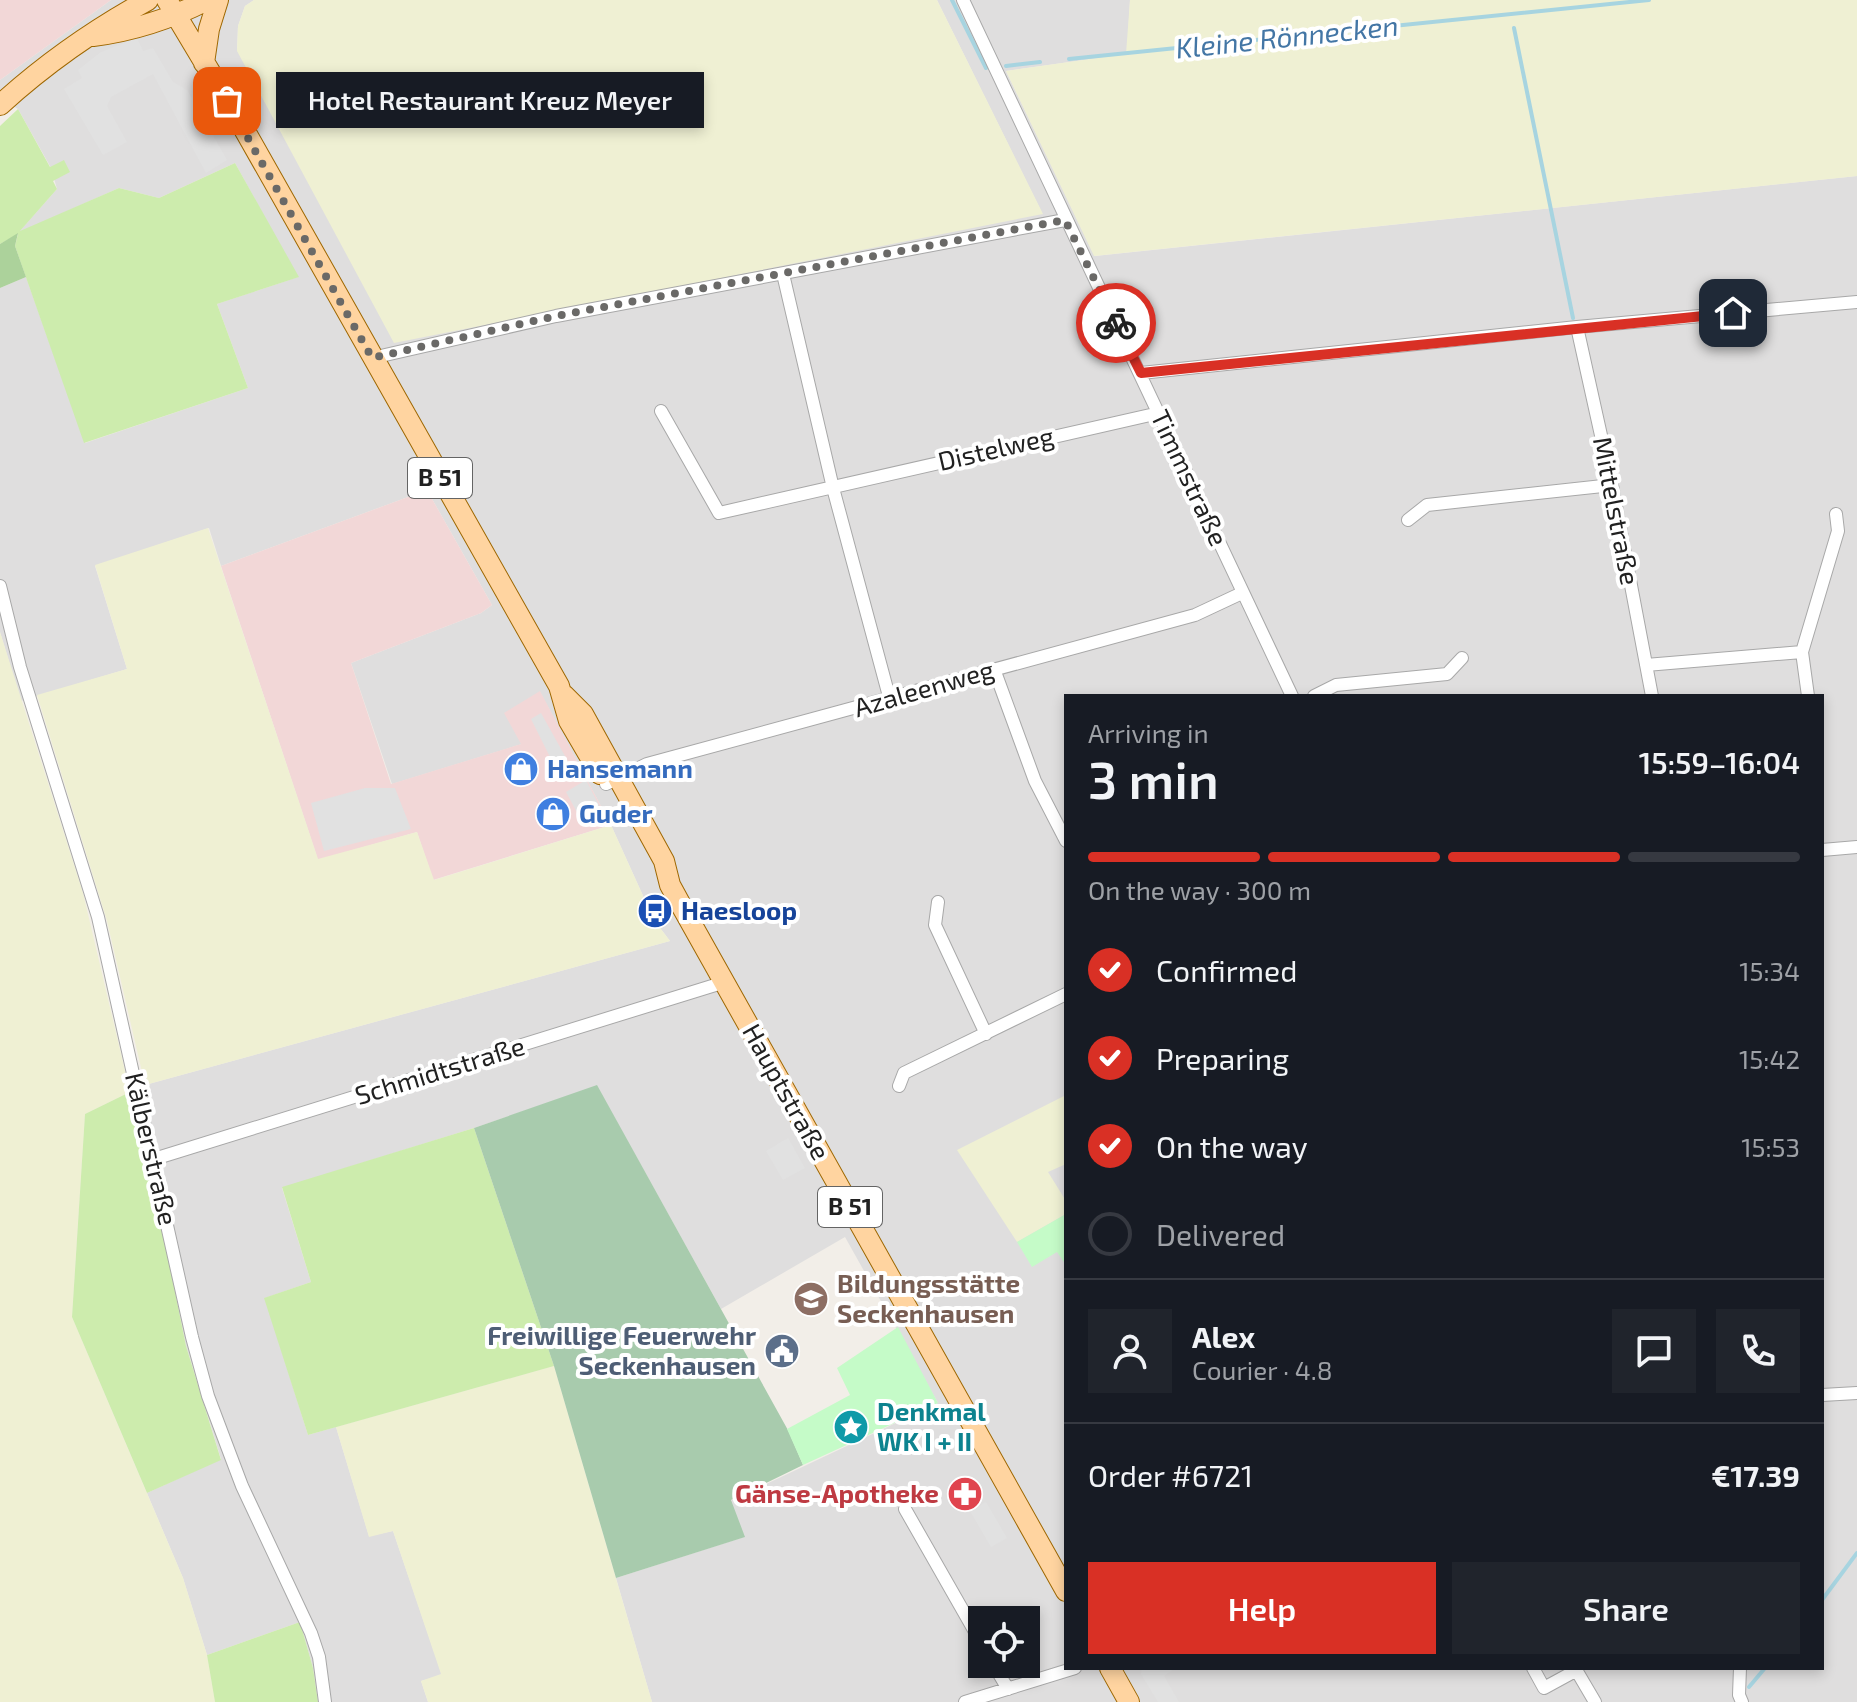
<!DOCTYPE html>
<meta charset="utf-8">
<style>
:root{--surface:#171b24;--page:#20242c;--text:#f1f3f6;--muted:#9ea1a6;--line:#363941;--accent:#d93025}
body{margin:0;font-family:"Exo 2",sans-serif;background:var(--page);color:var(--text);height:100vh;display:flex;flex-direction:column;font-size:30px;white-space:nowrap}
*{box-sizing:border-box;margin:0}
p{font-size:26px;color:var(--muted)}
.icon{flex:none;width:44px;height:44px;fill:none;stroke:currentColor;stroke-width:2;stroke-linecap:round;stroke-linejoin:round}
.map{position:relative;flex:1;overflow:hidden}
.panel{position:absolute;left:1064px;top:694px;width:760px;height:976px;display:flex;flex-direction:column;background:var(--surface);border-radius:0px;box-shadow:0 4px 12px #0003}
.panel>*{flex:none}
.buttons{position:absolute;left:968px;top:1606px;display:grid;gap:16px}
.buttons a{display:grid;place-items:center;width:72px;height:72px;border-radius:0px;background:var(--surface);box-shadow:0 4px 12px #0003;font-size:40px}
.pin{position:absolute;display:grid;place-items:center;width:68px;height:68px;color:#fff;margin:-34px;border-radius:16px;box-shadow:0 4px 12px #0006}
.courier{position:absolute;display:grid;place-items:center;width:80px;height:80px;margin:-40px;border:6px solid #d93025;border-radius:50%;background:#fff;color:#222;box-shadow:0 2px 10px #0007}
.bubble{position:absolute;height:56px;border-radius:0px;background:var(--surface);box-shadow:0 4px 12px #0003;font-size:26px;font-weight:600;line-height:56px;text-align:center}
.overview em{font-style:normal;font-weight:600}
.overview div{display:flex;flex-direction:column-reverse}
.overview{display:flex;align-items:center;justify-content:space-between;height:136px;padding:0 24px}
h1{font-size:52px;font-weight:600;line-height:60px}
.bar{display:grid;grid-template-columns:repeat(4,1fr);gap:12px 8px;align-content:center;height:96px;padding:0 24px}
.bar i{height:10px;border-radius:6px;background:var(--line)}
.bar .current{background:var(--accent)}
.bar p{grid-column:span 4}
.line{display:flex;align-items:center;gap:20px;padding:0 24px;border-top:2px solid var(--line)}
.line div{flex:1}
.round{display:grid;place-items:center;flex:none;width:84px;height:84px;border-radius:0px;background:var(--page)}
ol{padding:0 24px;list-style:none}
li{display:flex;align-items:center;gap:24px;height:88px}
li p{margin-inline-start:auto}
li .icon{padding:8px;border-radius:50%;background:var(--accent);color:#fff;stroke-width:4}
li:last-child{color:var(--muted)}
li i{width:44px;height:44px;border:4px solid var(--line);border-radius:50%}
.action{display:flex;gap:16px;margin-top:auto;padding:16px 24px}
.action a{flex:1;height:92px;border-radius:0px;background:var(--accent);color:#fff;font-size:32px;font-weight:600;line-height:92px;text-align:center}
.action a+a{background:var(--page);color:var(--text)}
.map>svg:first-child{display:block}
.residential{fill:#dfdede;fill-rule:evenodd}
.commercial{fill:#f2d7d7}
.farmland{fill:#eff0d3}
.grass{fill:#cdecad}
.forest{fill:#acd29b}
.cemetery{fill:#a8cbad}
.park{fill:#c5fbc8}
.parking{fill:#e1e1e1}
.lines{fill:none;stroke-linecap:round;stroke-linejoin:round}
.stream{stroke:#a7d4e0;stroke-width:4}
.minor-casing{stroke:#a8a8a8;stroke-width:14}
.primary-casing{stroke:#9e6700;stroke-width:22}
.minor{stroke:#fff;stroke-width:12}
.primary{stroke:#ffd4a0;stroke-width:20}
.done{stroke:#6a6967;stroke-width:8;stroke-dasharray:0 14.4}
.route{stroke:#d93025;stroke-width:10}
.labels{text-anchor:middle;stroke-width:8;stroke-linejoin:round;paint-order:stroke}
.shield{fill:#fff;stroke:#646464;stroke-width:2}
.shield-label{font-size:24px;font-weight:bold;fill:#212121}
.street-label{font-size:26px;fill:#212121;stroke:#fff}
.shop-label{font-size:26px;font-weight:bold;fill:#366cbe;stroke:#fff;text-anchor:start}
.transit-label{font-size:26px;font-weight:bold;fill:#164399;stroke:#fff;text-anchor:start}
.education-label{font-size:26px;font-weight:bold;fill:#785e54;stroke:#fff;text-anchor:start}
.service-label{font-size:26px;font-weight:bold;fill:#4e5e75;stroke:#fff;text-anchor:end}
.culture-label{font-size:26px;font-weight:bold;fill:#0d838f;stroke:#fff;text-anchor:start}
.health-label{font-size:26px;font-weight:bold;fill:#be3a42;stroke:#fff;text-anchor:end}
.water-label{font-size:28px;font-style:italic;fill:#4376a5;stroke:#fff}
</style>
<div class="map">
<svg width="1857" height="1702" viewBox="0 0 1857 1702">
<rect width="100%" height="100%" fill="#f2eee8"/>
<!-- residential -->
<path class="residential" d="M111 0H254L245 6 238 26 237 51 1042 213 937 0H1130L1127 54 1006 71 1095 256 1857 176V1702H652L616 1578 744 1537 730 1501 938 1403 845 1237 721 1309 597 1086 474 1128 282 1188 311 1282 265 1298 308 1435 336 1427 369 1536 393 1531 442 1675 421 1681 428 1702H318L313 1668 300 1622 207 1655 183 1578 147 1493 221 1459 186 1346 157 1202 130 1092 145 1085 670 941 654 920 611 825 540 692 522 744 392 784 351 663 481 613 492 605 427 490 221 566 209 528 95 566 127 669 21 701 0 632V288L26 277 85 443 248 388 217 304 298 277 235 163 159 198 119 188 18 233 57 189 51 168 18 109 0 97V80ZM1066 696H1822V1668H1066ZM982 1620H1026V1664H982Z"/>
<!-- commercial -->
<path class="commercial" d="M0 0H111L0 80Z
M427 490 492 605 481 613 351 663 391 784 521 744 504 713 540 691 611 825 433 880 417 832 318 860 221 566Z"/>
<!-- farmland -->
<path class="farmland" d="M254 0H937L1043 214 394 343 237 51 238 26 245 6Z
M1130 0H1857V176L1094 256 1006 71 1126 54Z
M208 528 318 859 417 832 434 880 611 825 654 920 670 941 145 1085 107 921 37 695 127 669 95 565Z
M0 632 83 893 130 1092 85 1114 72 1317 183 1578 207 1655 215 1702H0Z
M1066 1095V1164L1048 1172 1066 1201V1214L1017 1242 957 1150Z
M554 1366 652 1702H428L421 1681 441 1674 393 1531 369 1537 336 1427Z"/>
<!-- grass -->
<path class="grass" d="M18 109 50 167 64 160 70 172 53 181 57 189 20 231 119 188 159 198 235 163 299 277 217 304 248 388 84 443 15 246 18 234 0 244V126Z
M130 1092 157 1202 186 1346 221 1460 147 1493 72 1317 85 1114Z
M474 1128 554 1366 308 1435 264 1298 311 1282 282 1187Z
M300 1622 313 1668 318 1702H215L207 1655Z"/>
<!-- forest -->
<path class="forest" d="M18 233 15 246 26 277 0 288V244Z"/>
<!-- cemetery -->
<path class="cemetery" d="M597 1085 789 1432 803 1465 731 1500 745 1537 616 1578 554 1366 474 1128Z"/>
<!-- park -->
<path class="park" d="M1066 1214V1265L1057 1252 1032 1267 1017 1242Z
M898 1327 938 1403 803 1465 787 1429 850 1395 837 1368Z"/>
<!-- parking -->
<path class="parking" d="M137 38 143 51 153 48 173 82 187 90 227 160 206 173 153 74 111 97 107 106 127 142 103 155 64 89 82 78 78 70 101 52Z
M541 713 575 774 561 779 531 719Z
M586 780 600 807 579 816 566 792Z
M365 788H395L411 829 324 851 311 803Z
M788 1138 805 1168 783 1180 766 1151Z
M986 1502 1007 1538 991 1547 970 1511Z
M1142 1668H1175L1164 1676 1179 1702H1158L1141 1674Z"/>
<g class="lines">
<!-- stream -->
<path class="stream" d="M952 0 986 68
M1514 28 1573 318
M1069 59 1649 0
M1006 66 1040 62
M1822 1600 1857 1553
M1749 1687 1765 1668"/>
<defs>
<path id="minor" d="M963 0 1292 696
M783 274 833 488 890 700
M1577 327 1612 485 1652 696
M372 358 556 316 1065 220
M1141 373 1577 327 1857 302
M661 411 719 513 1159 413
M1408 520 1427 505 1612 485
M0 586 20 667 98 917 192 1337 208 1396 242 1486 311 1633 319 1657 325 1702
M1802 652 1838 531 1836 514
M1646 665 1802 652 1808 696
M994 669 1035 781 1066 841
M1314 696 1336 685 1447 674 1462 658
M606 784 647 764 1195 615 1242 593
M1822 850 1857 847
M938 902 935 925 986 1034
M899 1086 904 1073 1066 994
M154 1159 725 982
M1822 1395 1857 1393
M905 1509 982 1644
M993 1664 1008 1689
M1533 1668 1544 1688 1577 1670
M1575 1668 1595 1702
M1740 1668 1739 1695 1742 1702
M965 1702 1075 1668"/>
<path id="primary" d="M167 0 240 122 559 686 569 721 600 774
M93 36C133 31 172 18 207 0
M204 63 209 29 218 0
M0 105C45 64 95 29 148 0
M564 695 583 714 664 861 670 885 682 907 1066 1591
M1110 1668 1129 1702"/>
</defs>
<!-- minor casing -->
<use href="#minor" class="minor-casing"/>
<!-- primary casing -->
<use href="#primary" class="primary-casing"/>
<!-- minor -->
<use href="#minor" class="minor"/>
<!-- primary -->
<use href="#primary" class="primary"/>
</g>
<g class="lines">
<!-- done -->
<path class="done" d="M227 101 372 358 556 316 1065 220 1116 323"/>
<!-- route -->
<path class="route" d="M1116 323 1141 373 1733 313"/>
</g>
<!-- icons -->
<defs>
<symbol id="shop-disc" viewBox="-11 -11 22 22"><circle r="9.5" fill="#3f7fe0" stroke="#fff"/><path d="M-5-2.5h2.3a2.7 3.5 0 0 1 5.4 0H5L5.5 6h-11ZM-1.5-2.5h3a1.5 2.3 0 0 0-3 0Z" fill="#fff"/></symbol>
<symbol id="bus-disc" viewBox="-11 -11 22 22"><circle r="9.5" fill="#1a4fb4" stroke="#fff"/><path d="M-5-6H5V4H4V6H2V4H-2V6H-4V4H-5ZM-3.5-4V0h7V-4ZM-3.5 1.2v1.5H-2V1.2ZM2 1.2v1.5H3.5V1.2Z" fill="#fff"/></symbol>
<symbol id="school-disc" viewBox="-11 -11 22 22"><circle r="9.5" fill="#8d6e63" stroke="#fff"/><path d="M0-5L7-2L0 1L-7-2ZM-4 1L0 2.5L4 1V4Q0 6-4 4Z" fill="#fff"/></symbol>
<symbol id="civic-disc" viewBox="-11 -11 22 22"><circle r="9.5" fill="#5c6f8a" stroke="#fff"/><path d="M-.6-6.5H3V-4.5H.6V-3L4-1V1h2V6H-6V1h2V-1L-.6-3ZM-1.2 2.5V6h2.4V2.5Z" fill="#fff"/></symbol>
<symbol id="sight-disc" viewBox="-11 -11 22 22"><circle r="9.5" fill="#0f9aa8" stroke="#fff"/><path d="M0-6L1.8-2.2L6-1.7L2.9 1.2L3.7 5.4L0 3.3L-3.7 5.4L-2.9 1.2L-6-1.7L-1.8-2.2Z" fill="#fff"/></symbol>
<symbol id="pharmacy-disc" viewBox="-11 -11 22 22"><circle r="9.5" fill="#e0444e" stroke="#fff"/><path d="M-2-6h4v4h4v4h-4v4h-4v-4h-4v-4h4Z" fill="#fff"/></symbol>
</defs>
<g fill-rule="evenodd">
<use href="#shop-disc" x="501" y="749" width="40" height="40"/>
<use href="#shop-disc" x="533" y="794" width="40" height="40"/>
<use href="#bus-disc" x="635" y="891" width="40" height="40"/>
<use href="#school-disc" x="791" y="1279" width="40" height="40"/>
<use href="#civic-disc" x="762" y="1331" width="40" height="40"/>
<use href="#sight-disc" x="831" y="1407" width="40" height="40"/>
<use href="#pharmacy-disc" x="945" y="1474" width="40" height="40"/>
</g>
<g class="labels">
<!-- shield labels -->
<g class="shield">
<rect x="408" y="458" width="64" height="40" rx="6"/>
<rect x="818" y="1187" width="64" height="40" rx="6"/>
</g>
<g class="shield-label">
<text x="440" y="486">B 51</text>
<text x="850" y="1215">B 51</text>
</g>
<!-- street labels -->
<g class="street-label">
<text transform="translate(996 449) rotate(-13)" y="9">Distelweg</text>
<text transform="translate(1189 478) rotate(65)" y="9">Timmstraße</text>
<text transform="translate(1616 511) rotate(79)" y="9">Mittelstraße</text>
<text transform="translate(924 689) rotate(-16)" y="9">Azaleenweg</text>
<text transform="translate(440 1071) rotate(-17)" y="9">Schmidtstraße</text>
<text transform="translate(786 1092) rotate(61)" y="9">Hauptstraße</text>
<text transform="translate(151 1149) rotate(77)" y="9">Kälberstraße</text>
</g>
<!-- shop labels -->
<g class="shop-label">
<text x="547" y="778">Hansemann</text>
<text x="579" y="823">Guder</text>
</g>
<!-- transit labels -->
<g class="transit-label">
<text x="681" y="920">Haesloop</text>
</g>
<!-- education labels -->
<g class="education-label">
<text x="837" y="1293">Bildungsstätte<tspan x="837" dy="30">Seckenhausen</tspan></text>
</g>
<!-- service labels -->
<g class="service-label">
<text x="756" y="1345">Freiwillige Feuerwehr<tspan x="756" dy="30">Seckenhausen</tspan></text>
</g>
<!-- culture labels -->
<g class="culture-label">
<text x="877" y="1421">Denkmal<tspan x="877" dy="30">WK I + II</tspan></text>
</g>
<!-- health labels -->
<g class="health-label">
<text x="939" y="1503">Gänse-Apotheke</text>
</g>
<!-- water labels -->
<g class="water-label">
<text transform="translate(1287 37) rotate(-6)" y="10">Kleine Rönnecken</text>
</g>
</g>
</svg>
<div class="buttons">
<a><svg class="icon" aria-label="locate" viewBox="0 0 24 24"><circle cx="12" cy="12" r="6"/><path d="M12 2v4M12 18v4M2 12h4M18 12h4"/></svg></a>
</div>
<div class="pin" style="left:227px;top:101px;background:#ea580c"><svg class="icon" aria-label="bag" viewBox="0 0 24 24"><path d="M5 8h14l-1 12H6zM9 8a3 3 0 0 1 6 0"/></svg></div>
<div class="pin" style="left:1733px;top:313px;background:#1f2937"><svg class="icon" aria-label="home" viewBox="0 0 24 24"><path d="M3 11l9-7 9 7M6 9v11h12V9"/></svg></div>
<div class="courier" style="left:1116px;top:323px"><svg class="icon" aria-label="bike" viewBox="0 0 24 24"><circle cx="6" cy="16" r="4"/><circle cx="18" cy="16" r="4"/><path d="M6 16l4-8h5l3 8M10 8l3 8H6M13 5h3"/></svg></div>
<div class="bubble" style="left:276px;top:72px;width:428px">Hotel Restaurant Kreuz Meyer</div>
<section class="panel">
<div class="overview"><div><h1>3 min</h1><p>Arriving in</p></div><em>15:59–16:04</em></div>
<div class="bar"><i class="current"></i><i class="current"></i><i class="current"></i><i></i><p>On the way · 300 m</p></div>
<ol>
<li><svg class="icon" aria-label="check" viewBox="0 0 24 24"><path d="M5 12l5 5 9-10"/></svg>Confirmed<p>15:34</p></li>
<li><svg class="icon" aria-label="check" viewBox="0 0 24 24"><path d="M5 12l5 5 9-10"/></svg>Preparing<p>15:42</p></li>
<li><svg class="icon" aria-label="check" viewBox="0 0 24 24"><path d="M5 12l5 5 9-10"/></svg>On the way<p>15:53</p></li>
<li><i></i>Delivered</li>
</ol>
<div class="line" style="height:144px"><a class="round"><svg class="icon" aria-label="person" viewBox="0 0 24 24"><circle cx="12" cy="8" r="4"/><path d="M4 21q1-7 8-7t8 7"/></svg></a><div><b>Alex</b><p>Courier · 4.8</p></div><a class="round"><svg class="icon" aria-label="chat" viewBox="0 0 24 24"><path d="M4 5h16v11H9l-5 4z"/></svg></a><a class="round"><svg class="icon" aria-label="phone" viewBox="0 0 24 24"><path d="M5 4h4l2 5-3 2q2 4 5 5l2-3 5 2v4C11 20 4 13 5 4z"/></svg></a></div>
<div class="line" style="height:104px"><div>Order #6721</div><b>€17.39</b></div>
<div class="action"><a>Help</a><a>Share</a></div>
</section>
</div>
